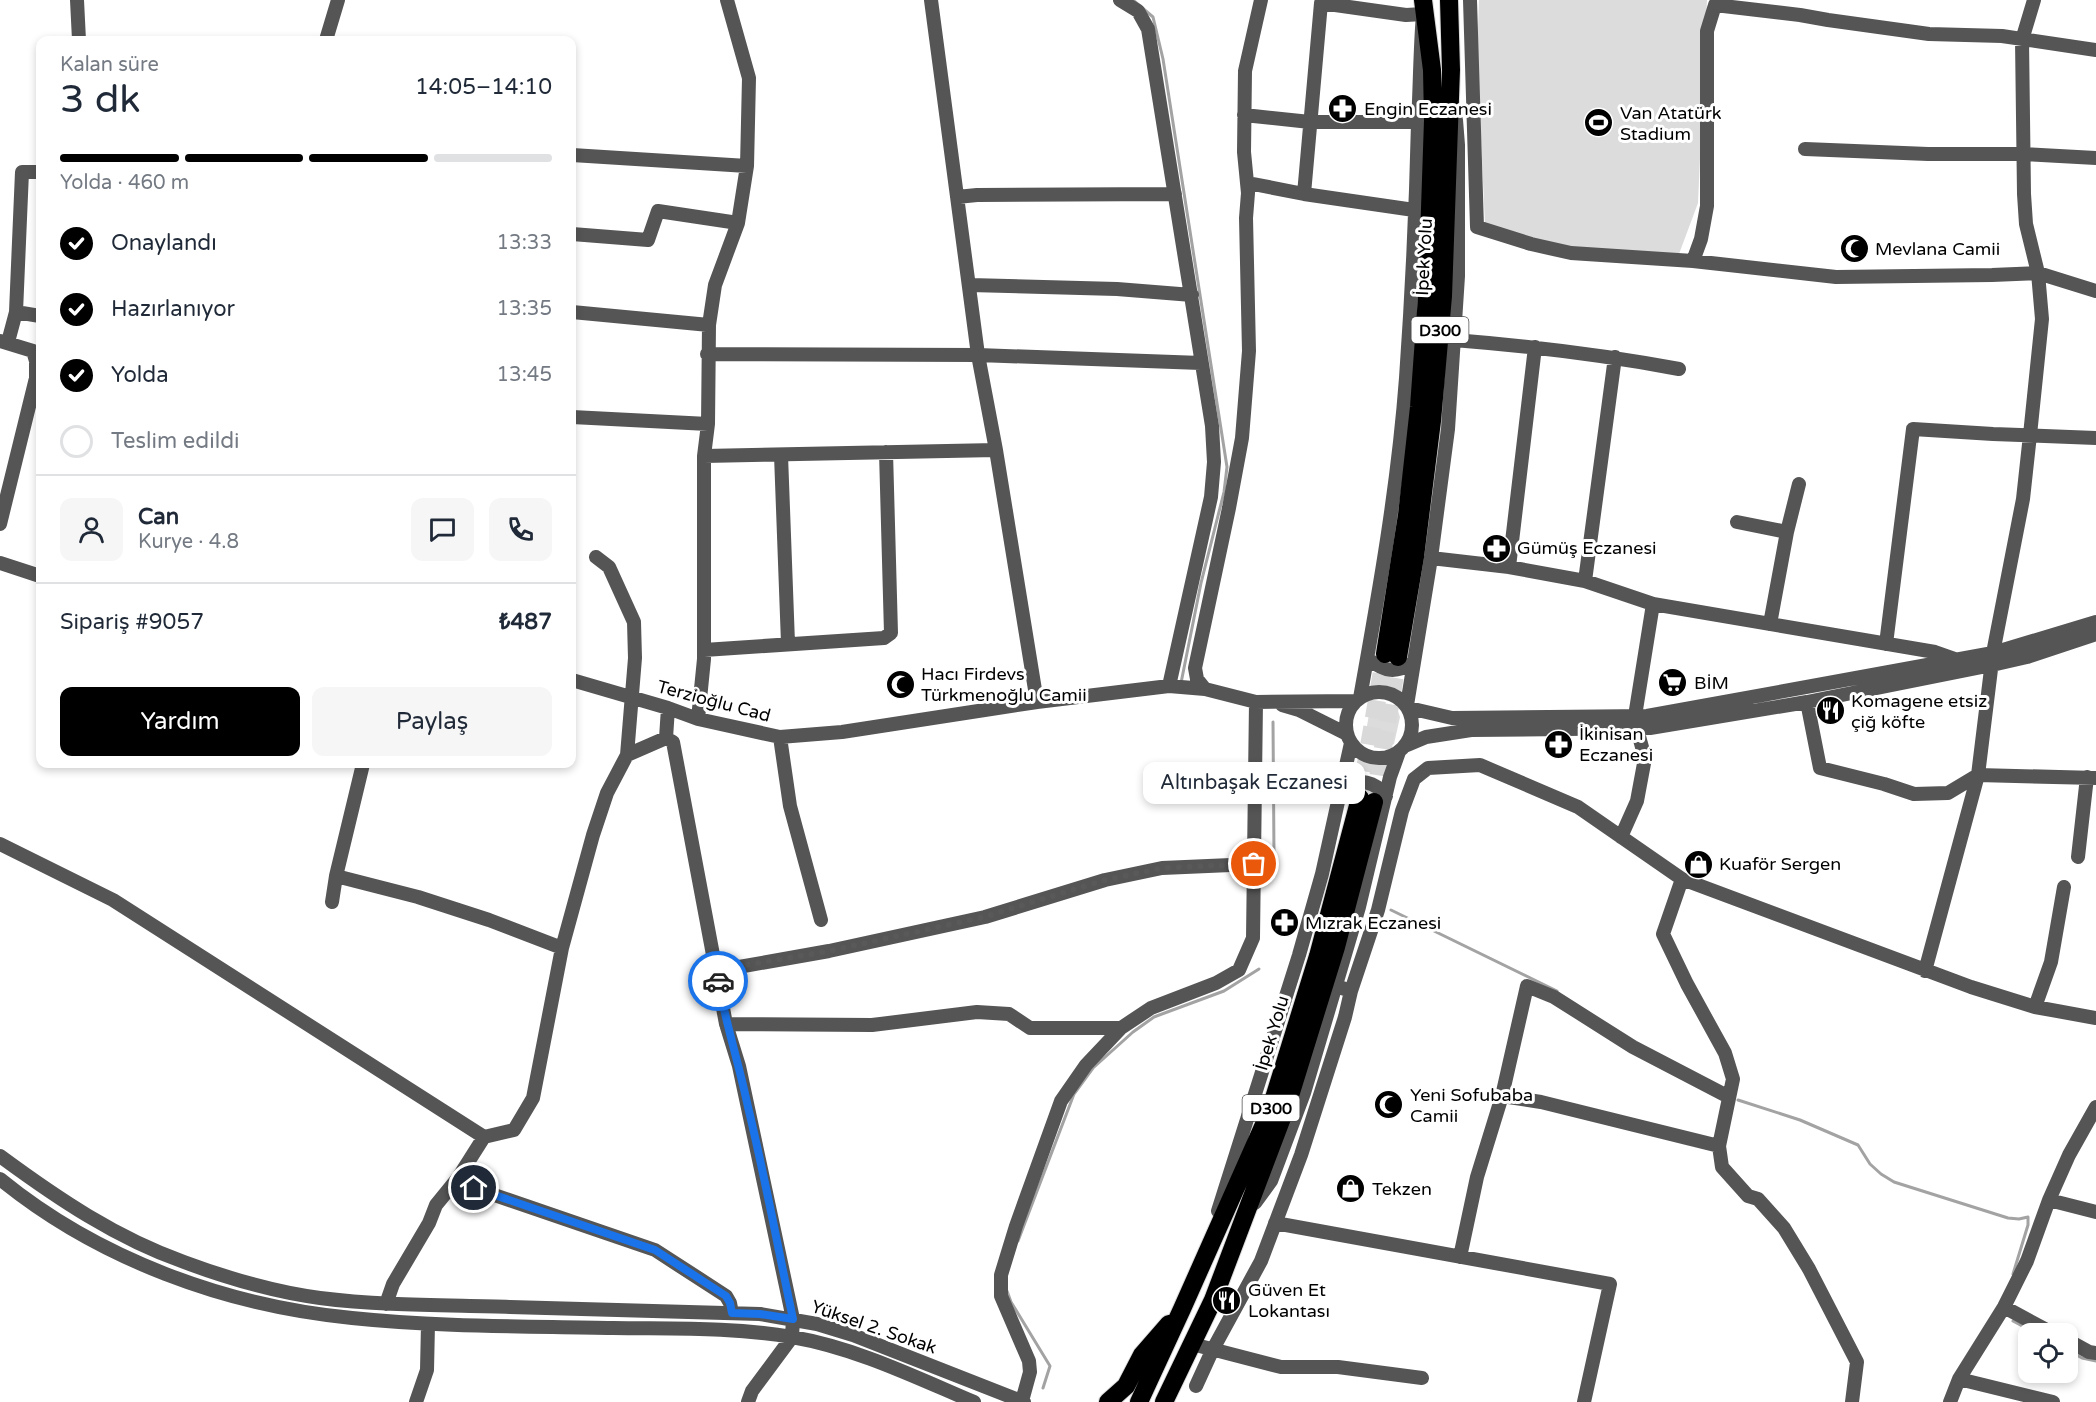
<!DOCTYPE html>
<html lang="tr">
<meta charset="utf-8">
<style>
:root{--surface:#fff;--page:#f6f6f7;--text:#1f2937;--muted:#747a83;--line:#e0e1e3;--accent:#000}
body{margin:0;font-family:"Varela Round",sans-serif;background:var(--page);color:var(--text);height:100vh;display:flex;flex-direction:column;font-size:22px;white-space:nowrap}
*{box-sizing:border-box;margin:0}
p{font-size:20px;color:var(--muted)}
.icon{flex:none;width:33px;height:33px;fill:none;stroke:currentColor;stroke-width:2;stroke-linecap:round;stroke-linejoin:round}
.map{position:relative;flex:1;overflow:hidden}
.sheet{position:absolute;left:36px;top:36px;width:540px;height:732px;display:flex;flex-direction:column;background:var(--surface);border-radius:12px;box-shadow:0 3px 9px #0003}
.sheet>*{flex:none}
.controls{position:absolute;left:2018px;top:1323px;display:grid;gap:12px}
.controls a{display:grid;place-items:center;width:60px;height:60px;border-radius:12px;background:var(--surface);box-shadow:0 3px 9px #0003;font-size:30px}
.pin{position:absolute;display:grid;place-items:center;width:51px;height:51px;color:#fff;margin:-26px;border:3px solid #fff;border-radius:50%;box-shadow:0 2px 6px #0007}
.courier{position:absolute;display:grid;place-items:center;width:60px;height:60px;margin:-30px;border:4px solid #1a73e8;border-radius:50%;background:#fff;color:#222;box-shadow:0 2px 8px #0007}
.bubble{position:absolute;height:42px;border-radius:12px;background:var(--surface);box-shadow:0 3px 9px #0003;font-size:20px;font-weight:600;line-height:42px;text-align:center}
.headline em{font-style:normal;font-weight:600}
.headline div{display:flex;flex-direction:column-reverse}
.headline{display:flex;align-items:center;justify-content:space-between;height:102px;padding:0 24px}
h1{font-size:39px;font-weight:600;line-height:45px}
.bar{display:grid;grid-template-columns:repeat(4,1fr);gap:9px 6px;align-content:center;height:72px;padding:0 24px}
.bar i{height:8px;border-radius:4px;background:var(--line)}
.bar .active{background:var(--accent)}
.bar p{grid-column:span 4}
.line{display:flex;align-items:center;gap:15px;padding:0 24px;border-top:2px solid var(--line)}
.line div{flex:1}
.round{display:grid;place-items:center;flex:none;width:63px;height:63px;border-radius:12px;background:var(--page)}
ol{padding:0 24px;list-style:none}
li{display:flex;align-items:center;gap:18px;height:66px}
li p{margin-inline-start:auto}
li .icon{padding:6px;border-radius:50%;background:var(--accent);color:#fff;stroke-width:4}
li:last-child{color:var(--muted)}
li i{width:33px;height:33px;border:3px solid var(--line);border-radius:50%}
.cta{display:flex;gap:12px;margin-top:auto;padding:12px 24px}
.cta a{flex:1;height:69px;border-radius:12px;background:var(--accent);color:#fff;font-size:24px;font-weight:600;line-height:69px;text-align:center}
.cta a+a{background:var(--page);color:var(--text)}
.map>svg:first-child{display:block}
.green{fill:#dcdcdc}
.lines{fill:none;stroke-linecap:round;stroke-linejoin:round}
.stream{stroke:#a3a3a3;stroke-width:3}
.highway-tunnel{stroke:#d9d9d9;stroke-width:18;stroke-dasharray:18 9;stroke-linecap:butt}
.highway-casing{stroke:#dbdbdb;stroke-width:20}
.minor{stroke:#555;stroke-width:14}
.highway{stroke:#000;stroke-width:18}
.done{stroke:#595959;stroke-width:6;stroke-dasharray:0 10.8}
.route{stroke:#1a73e8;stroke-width:8}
.labels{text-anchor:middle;stroke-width:6;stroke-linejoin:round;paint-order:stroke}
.shield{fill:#fff;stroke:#4c4c4c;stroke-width:1.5}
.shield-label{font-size:16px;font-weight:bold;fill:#000}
.poi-label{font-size:18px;fill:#000;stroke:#fff;text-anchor:start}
.street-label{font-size:18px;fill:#000;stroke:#fff}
</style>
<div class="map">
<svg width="2096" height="1402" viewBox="0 0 2096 1402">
<rect width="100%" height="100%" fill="#fff"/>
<!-- green -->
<path class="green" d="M1479 0H1707L1698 203 1679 254 1590 255 1485 224 1477 54Z
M1375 705H1388L1398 711 1400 717 1394 744C1382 751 1374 747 1365 738L1370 708Z"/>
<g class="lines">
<!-- stream -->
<path class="stream" d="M1133 0 1153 17 1163 59 1227 467 1224 492 1201 583 1181 683
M1273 722 1274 855
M1391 910 1557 991
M1738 1100 1800 1120 1858 1145 1870 1164 1881 1174 1894 1182 2008 1218 2019 1219 2028 1217V1225L2013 1274
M1018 1241 1074 1094 1093 1068 1133 1032 1154 1017 1224 991 1259 969
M1007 1291 1011 1302 1050 1366 1043 1388
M2013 1321 2037 1334
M2067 1350 2082 1358 2096 1361"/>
<!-- highway-tunnel -->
<path class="highway-tunnel" d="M1360 798 1385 654
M1374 802 1398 657"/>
<defs>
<path id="highway" d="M1385 654 1407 515 1419 407 1427 297 1433 120 1432 70 1423 0
M1398 657 1415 557 1432 421 1443 296 1451 70 1449 0
M1108 1402 1126 1386 1142 1355 1169 1324
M1139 1402 1182 1309 1270 1111 1318 956 1360 798
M1164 1402 1213 1300 1288 1102 1336 947 1374 802"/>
</defs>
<!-- highway casing -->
<use href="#highway" class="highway-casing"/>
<!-- minor -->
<path class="minor" d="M77 0 79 40
M931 0 978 355 996 450 1037 702
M1120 0 1138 11 1148 29 1212 426 1214 462 1211 497 1169 686
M1470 0 1477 227 1531 244 1571 253 1693 261 1836 277 1992 275 2038 273 2096 291
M326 40 338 0
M1244 115 1310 122H1419
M1805 149 1928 154H2023L2096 158
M572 155 747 166
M1248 183 1304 194 1414 210
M1304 194 1321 3 1406 15 1423 14C1420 51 1420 87 1418 123 1416 208 1412 293 1406 378 1398 486 1379 592 1360 698
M957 197 977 195 1175 194
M572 234 648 240 658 211 738 223
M1693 261 1701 239 1707 206V31L1715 5 1800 15 1828 20 1929 34 2002 36 2096 50
M970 285 1117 289 1192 295
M16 312 40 316
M572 312 709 325
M1454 340C1529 346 1604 355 1679 369
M0 341 33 351 36 361V378L0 524
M8 342 16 312 22 172H40
M707 354 978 355 1201 363
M572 417 708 424
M781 455 788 643
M704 456 996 450
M1737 522 1787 532
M1431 558 1509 567 1585 581 1653 604 1935 652 1955 659
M0 563 40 576
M1509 567 1535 347
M1585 581 1615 357
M1770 624 1787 532 1799 484
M1886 644 1913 429 1993 434 2096 438
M704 650 884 638 891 633 886 452
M1368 659C1385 672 1396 674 1414 662
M572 680 668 708 698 719 780 737 842 732 1037 702 1169 686 1205 689 1256 702 1356 701
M1205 689 1197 679 1195 668 1229 508 1242 438 1249 351 1246 218 1248 193 1244 152 1245 71 1261 0
M1346 725a33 33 0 1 1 66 0a33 33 0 1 1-66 0Z
M1807 702 1820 768 1884 784 1914 794 1948 793 1978 775 2096 778
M1282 705 1299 710 1347 734
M1407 705 1431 558 1448 429 1458 276V145L1456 120
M1409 708 1452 718 1647 716 1993 653 2096 622
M1635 716 1653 604
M698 719 704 659V456L708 424 709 325 715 285 738 223 747 166 749 78 727 0
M780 737 790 806 821 920
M666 738 673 742 726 1024 739 1066 793 1319 792 1337 752 1391 748 1402
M1407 745 1426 737 1471 730 1650 728 1807 702 1992 665 2027 657 2096 634
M627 755 666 738 668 708
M363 764 336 876 418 897 489 920 562 948
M1342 785C1361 780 1374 780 1386 796
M1621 837 1637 801 1645 758 1637 729
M0 844 113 900 484 1137
M2078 857 2087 777
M1682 879 1663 934 1687 984 1725 1053 1733 1079 1719 1146 1722 1167 1748 1196 1758 1199 1784 1228 1809 1269 1857 1362 1852 1402
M332 902 336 876
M716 971 829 951 985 917 1105 880 1162 868 1254 864
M1925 971 1978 775 1993 653 2023 499 2030 435 2042 319 2038 273 2026 224 2024 194 2022 40 2034 0
M1336 986 1351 991 1378 910 1402 811 1414 779 1428 768 1480 765 1578 807 1682 879 1971 987 2035 1007 2096 1018
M2035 1007 2051 962 2064 887
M726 1024 872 1025 977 1012 1009 1014 1030 1028H1121
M1502 1096 1541 1102 1719 1146
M0 1156C57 1198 116 1238 184 1262 227 1278 274 1292 320 1298 383 1306 447 1305 510 1307 593 1309 677 1312 760 1314L817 1324 853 1335 1024 1402
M458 1178 474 1188 655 1250 726 1296 730 1303 732 1313
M0 1179C98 1259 226 1306 352 1318 438 1327 526 1326 613 1328 672 1329 733 1327 792 1337 856 1348 915 1377 974 1402
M2049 1200 2096 1212
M1255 1203 1271 1181 1304 1093 1359 907 1390 777 1399 752
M1218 1211 1299 955 1322 874 1351 743
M1275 1223 1610 1284 1584 1402
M1460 1257 1477 1177 1502 1096 1527 986 1554 997 1633 1047 1729 1097
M386 1304 393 1284 429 1223 436 1205 458 1178 484 1137 514 1130 533 1098 562 948 593 835 607 793 627 755 635 658 634 622 609 567 596 557
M2004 1307 2054 1334
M2067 1340 2089 1352 2096 1353
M1192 1344 1281 1367H1338L1422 1378
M1959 1379 2053 1402
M1196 1386 1212 1351 1261 1261 1301 1155 1345 1017 1351 991
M1022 1401 1030 1372 1029 1361 1001 1296V1275L1016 1226 1061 1101 1086 1065 1121 1028 1151 1008 1216 983 1239 970 1253 938 1256 702
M416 1402 427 1370 428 1324
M1950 1402 1959 1379 2004 1307 2027 1261 2049 1200 2069 1155 2096 1107"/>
<!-- highway -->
<use href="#highway" class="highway"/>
</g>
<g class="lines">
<!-- done -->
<path class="done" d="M718 981 716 970 829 951 984 917 1105 880 1162 868 1254 864"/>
<!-- route -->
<path class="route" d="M474 1188 655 1250 726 1296 730 1303 732 1313 760 1314 793 1319C778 1248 765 1177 748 1107 739 1064 726 1024 718 981"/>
</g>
<!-- icons -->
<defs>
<symbol id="pharmacy-disc" viewBox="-11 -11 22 22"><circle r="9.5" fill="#000" stroke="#fff"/><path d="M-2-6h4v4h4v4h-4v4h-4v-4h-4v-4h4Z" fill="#fff"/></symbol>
<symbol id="stadium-disc" viewBox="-11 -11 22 22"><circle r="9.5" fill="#000" stroke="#fff"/><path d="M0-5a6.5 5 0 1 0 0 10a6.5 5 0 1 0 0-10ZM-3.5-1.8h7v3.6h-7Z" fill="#fff"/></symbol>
<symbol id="mosque-disc" viewBox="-11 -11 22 22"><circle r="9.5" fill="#000" stroke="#fff"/><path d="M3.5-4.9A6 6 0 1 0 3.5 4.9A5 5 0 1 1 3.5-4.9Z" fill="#fff"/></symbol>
<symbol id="supermarket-disc" viewBox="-11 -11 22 22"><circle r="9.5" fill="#000" stroke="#fff"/><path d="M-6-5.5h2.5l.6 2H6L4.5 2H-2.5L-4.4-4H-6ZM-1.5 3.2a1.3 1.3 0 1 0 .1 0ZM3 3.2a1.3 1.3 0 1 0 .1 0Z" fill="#fff"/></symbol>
<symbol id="restaurant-disc" viewBox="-11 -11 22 22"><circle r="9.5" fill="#000" stroke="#fff"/><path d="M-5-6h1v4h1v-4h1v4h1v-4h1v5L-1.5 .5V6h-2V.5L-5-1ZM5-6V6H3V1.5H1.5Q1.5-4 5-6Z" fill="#fff"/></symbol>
<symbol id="shop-disc" viewBox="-11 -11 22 22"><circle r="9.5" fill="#000" stroke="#fff"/><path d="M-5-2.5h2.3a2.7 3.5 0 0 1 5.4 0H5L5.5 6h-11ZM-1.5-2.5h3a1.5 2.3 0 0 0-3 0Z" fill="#fff"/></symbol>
</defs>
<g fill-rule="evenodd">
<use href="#pharmacy-disc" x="1326" y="92" width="33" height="33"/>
<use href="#stadium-disc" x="1582" y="106" width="33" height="33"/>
<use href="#mosque-disc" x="1838" y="232" width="33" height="33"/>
<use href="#pharmacy-disc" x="1480" y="532" width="33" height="33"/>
<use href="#supermarket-disc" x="1656" y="666" width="33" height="33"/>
<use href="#mosque-disc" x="884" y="668" width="33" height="33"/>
<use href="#restaurant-disc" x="1814" y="694" width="33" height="33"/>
<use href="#pharmacy-disc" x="1542" y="728" width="33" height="33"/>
<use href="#shop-disc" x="1682" y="848" width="33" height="33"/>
<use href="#pharmacy-disc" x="1268" y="906" width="33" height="33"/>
<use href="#mosque-disc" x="1372" y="1088" width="33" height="33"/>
<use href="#shop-disc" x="1334" y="1172" width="33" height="33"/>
<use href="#restaurant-disc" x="1210" y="1284" width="33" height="33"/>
</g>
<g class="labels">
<!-- shield labels -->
<g class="shield">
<rect x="1411.5" y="317" width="57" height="26" rx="4.5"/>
<rect x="1242.5" y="1095" width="57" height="26" rx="4.5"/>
</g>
<g class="shield-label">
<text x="1440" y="336">D300</text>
<text x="1271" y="1114">D300</text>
</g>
<!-- poi labels -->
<g class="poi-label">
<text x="1364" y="115">Engin Eczanesi</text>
<text x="1620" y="119">Van Atatürk<tspan x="1620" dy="21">Stadium</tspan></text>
<text x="1875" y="255">Mevlana Camii</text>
<text x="1517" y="554">Gümüş Eczanesi</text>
<text x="921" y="680">Hacı Firdevs<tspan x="921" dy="21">Türkmenoğlu Camii</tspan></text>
<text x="1694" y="689">BİM</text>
<text x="1851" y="707">Komagene etsiz<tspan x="1851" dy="21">çiğ köfte</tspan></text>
<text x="1579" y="740">İkinisan<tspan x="1579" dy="21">Eczanesi</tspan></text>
<text x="1719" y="870">Kuaför Sergen</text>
<text x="1305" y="929">Mızrak Eczanesi</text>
<text x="1410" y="1101">Yeni Sofubaba<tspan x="1410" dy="21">Camii</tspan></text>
<text x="1372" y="1195">Tekzen</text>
<text x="1248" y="1296">Güven Et<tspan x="1248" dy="21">Lokantası</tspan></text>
</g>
<!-- street labels -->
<g class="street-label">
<text transform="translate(1424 257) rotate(-87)" y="6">İpek Yolu</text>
<text transform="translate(714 701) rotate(15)" y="6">Terzioğlu Cad</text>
<text transform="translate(1272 1033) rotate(-73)" y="6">İpek Yolu</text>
<text transform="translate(874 1327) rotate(19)" y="6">Yüksel 2. Sokak</text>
</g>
</g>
</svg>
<div class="controls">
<a><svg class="icon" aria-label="locate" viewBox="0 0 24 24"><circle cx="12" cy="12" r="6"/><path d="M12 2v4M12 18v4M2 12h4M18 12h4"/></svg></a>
</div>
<div class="pin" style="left:1254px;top:864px;background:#ea580c"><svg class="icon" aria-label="bag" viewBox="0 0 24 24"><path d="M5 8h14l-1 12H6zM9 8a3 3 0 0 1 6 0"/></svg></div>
<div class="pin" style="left:474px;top:1188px;background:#1f2937"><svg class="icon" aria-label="home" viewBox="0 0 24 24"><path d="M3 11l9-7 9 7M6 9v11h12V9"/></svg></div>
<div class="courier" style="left:718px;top:981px"><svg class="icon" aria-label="car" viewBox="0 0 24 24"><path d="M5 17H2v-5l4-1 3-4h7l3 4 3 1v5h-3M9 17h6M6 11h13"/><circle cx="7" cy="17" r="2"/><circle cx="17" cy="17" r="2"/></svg></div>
<div class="bubble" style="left:1143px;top:762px;width:222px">Altınbaşak Eczanesi</div>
<section class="sheet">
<div class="headline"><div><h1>3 dk</h1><p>Kalan süre</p></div><em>14:05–14:10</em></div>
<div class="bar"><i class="active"></i><i class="active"></i><i class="active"></i><i></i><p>Yolda · 460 m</p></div>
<ol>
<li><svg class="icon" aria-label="check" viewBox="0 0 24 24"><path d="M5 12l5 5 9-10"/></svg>Onaylandı<p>13:33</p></li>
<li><svg class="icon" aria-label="check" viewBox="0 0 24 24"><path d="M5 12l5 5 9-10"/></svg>Hazırlanıyor<p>13:35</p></li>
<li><svg class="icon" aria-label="check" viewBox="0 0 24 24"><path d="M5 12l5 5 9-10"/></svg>Yolda<p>13:45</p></li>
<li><i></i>Teslim edildi</li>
</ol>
<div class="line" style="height:108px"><a class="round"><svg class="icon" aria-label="person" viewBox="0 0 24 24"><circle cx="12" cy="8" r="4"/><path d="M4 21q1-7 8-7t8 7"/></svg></a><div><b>Can</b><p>Kurye · 4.8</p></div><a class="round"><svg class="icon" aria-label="chat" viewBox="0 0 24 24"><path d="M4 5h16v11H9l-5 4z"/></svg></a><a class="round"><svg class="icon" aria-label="phone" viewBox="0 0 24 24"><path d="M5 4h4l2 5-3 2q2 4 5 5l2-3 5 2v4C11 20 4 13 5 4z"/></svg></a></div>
<div class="line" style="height:78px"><div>Sipariş #9057</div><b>₺487</b></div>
<div class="cta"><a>Yardım</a><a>Paylaş</a></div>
</section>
</div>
